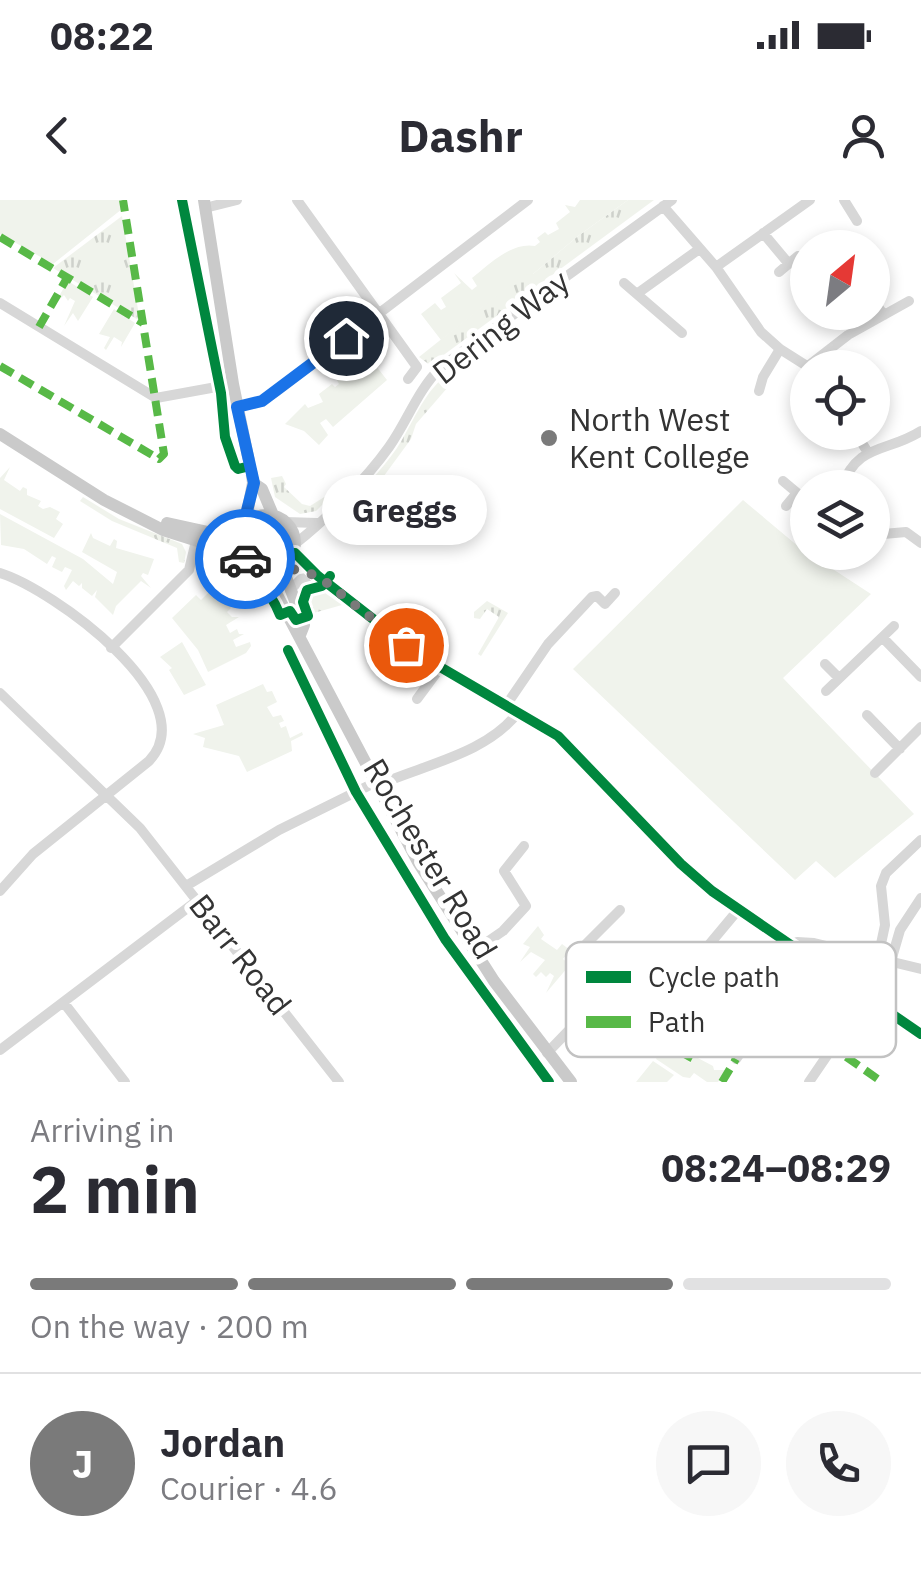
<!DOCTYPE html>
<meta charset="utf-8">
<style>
:root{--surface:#fff;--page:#f7f7f7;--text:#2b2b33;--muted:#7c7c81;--line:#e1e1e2;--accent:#7a7a7a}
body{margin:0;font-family:"IBM Plex Sans",sans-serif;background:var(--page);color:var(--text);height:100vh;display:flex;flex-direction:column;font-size:38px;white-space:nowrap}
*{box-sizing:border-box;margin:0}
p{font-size:32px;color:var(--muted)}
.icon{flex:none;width:55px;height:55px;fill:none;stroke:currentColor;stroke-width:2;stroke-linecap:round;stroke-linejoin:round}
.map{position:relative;height:882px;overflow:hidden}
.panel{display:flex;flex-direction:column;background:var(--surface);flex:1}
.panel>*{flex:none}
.needle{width:65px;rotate:29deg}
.controls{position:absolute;left:790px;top:30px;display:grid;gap:20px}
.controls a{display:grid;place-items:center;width:100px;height:100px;border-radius:50%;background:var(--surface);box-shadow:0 5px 15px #0003;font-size:50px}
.pin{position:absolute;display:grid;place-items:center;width:85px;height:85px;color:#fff;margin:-42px;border:5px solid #fff;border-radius:50%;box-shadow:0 2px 10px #0007}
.courier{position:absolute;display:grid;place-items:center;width:100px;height:100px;margin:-50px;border:8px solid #1a73e8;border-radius:50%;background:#fff;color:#222;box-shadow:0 2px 12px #0007}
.bubble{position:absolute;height:70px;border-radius:35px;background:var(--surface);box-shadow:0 5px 15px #0003;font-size:32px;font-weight:700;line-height:70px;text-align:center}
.overview em{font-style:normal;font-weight:700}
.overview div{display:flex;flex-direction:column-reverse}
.overview{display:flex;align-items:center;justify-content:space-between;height:170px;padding:0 30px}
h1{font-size:65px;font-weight:700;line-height:75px}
.bar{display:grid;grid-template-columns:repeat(4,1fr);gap:15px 10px;align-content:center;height:120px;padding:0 30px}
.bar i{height:12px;border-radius:8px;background:var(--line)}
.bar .active{background:var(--accent)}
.bar p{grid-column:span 4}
.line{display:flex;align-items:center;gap:25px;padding:0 30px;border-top:2px solid var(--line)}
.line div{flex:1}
.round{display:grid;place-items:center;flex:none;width:105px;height:105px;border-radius:52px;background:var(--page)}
.status{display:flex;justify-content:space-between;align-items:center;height:70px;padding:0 50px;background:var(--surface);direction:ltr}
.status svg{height:28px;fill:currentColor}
header{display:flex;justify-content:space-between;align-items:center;height:130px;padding:0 30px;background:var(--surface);font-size:45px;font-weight:700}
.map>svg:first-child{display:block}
.grass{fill:url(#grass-tufts)}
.green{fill:#f0f3ec}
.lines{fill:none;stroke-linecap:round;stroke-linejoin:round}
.minor{stroke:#d7d7d7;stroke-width:10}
.major{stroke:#cacaca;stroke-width:12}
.quiet{stroke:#58b947;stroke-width:8;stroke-dasharray:15 8;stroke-linecap:butt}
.cycleway-casing{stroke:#fff;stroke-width:16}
.cycleway{stroke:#00873e;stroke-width:10}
.done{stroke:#7a7a7a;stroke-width:10;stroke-dasharray:0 18}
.route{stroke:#1a73e8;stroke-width:12}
.poi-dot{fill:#7a7a7a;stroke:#fff;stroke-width:4}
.labels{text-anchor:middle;stroke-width:10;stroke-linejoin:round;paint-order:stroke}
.street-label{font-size:32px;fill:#333;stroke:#fff}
.poi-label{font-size:32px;fill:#333;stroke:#fff;text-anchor:start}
.key{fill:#fff;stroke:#c2c2c2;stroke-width:2.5}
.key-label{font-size:28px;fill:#333}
</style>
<div class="status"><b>08:22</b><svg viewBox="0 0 49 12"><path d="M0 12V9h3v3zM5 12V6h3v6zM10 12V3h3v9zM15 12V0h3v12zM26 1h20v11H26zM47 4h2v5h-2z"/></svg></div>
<header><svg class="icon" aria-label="back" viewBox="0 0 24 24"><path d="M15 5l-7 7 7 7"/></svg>Dashr<svg class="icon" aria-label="person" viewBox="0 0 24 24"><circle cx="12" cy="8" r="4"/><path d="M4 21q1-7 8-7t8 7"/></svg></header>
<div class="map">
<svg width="921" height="882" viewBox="0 0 921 882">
<defs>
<pattern id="grass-tufts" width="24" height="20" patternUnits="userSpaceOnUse" patternTransform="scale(2.5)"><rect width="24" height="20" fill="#f0f3ec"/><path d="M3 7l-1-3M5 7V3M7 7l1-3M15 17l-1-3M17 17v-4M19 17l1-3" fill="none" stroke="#ced1cb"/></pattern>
</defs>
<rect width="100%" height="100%" fill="#fff"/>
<!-- grass -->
<path class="grass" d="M628 0H654L430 165 419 157 523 74H533L578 36Z
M122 16 140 121 53 68Z
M461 172 416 224 411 239 370 295 368 298 362 294 347 312 345 310C362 289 382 270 397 248 412 227 431 171 461 172Z
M282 276 286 284 284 287 302 304 310 306 340 287 316 311 300 314 275 297 271 278Z
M83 297 119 319 182 344 186 352 184 363 179 362 177 348 112 321 80 301Z
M318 388 342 405 310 414 306 396 310 390Z
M487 401 508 413 481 456 478 454 499 417 487 409 480 419 474 418V412Z
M415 411 431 424 436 419 440 426 427 436 415 440 400 429Z"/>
<!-- green -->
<path class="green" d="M0 0H120L122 9 53 64 0 34Z
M580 0H628L578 36 533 74 523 75 441 140 421 114 435 103 441 110 446 107 441 98 461 83 454 73 472 90 477 86 472 78C492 62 512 42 535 46L540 42 537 38 545 32 548 35 559 29 556 23 570 12 565 5 575 7Z
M68 81 93 97 78 121 73 113 64 126 75 101 70 98 68 101 64 95 53 106Z
M114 109 135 123 121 147 122 142 114 137 106 150 104 148 110 137 99 134Z
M369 157 387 180 333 227 326 219 320 223 328 235 319 245 304 231 285 224 305 204 308 208 323 202 319 194 332 184 335 187 339 184 337 180Z
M10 267 4 280 20 291 23 287 27 289V295L41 301 38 306 43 309 50 307 60 312 56 319 63 324 54 338 0 309V278Z
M743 300 799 347 871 394 783 478 914 614 835 678 816 661 795 680 573 469Z
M0 314 83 359 113 384 117 372 82 352 91 333 93 338 110 346 114 339 117 341 116 348 154 359 148 375 143 373 141 376 151 388 141 381 116 406 113 415 95 397 97 390 92 396 82 388V383L79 386 73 381 66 390 64 386 72 370 65 367 62 372 52 367 56 358 52 356 47 364 24 349 1 345Z
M211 390 221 395 217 399H224L231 408 227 412 232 417H239L226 425 230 433 237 429 239 434H244L233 440 236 447 250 442 251 446 246 453 208 472 198 450 172 418 196 395 201 400Z
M182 442 206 485 184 495 169 470 172 468 160 457Z
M263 484 267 492 272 491 277 502 267 507 273 517 281 515 284 521 279 523 281 528 286 526 290 538 302 532 303 535 291 541 292 551 247 572 239 556 203 547 205 538 193 534 224 525 216 505Z
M538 726 544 735 541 739 557 750 562 744 570 750 563 759 569 764 574 760 546 793 554 776 550 773 546 777 541 772 536 777 533 774 545 760 531 752 520 762 530 747 523 744Z
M713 785 720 792 715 805 702 819 706 823 695 840 688 835 683 844 690 850 686 859 690 863 701 844 703 845 696 857 713 866 714 870H726L718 882H707L694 873 690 878 683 877 656 859 669 835 659 826 661 823 670 831 676 830V825L682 821 672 810 674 807 686 817 697 806 685 792 697 799Z
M653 861 674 875 667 882H636Z"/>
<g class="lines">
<!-- minor -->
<path class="minor" d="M297 0 417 167 408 179
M844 0 857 21
M663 6 716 67 761 132 780 149 810 168
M205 8 237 0
M763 33 789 64
M716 67 810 0
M779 72 798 56
M624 83 682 133
M638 93 698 50
M872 99 884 115
M0 103 156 198 233 184
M808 166 848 135 909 101
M759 191 763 177 780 149
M237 207 260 202 277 191 528 0
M855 232 867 251
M783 281 808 302
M841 288C858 242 887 253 921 231
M786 306 796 294
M285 322 317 323
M872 335 906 332 921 343
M296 343C326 320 367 278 389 247 408 220 417 191 441 167L672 0
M295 353 318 376 418 454 558 536 681 664 712 691 921 834
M0 373C52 389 207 500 149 561L33 654 0 691
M290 390 301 379 318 376
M883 438 921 477
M111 448 189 370 197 337
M825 464 839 478
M826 491 894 426
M0 493 140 628 339 882
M417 499 440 468
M507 504 548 444 592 397 597 396 605 404 615 393
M867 515 900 549
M875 573 921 527
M376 586C422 565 488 554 519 511
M186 686 279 630 374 583
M793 747 797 742 814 743 921 769
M474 751 503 731 526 706 504 671 524 646
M878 758 885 725 881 686 886 673 921 640
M891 761 900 730 921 698
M64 803 125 882
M640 844 632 837 738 710
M0 850 198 700
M547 853 603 795V790L578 759 583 747 620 710
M736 859 767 816 801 752
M809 882 867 797"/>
<!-- major -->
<path class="major" d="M204 0 233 184 252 276 253 283 262 289 273 315
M0 234 104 300 163 330 242 355
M239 343a28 28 0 1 1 56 0a28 28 0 1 1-56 0Z
M167 323 208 332 242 327
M245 324 253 283
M283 369 304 425 300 435
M265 372 418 662 494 781 571 882"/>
<!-- quiet -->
<path class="quiet" d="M0 37 143 123
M39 127 67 78
M0 166 159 259 164 254 123 0
M771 804 882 882
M687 860 723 793 692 765
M722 882 736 859"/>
<defs>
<path id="cycleway" d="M182 0 221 193 225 237 235 266 238 269 250 266
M295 353 318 376 418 454 558 536 681 664 712 691 921 834
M212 356 213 350C243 360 269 387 280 415L290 411 296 420 308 416 303 402 307 390 322 386 330 376
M288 450 356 592 445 739 549 882"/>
</defs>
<!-- cycleway casing -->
<use href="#cycleway" class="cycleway-casing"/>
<!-- cycleway -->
<use href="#cycleway" class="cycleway"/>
</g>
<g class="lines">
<!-- done -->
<path class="done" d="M245 359 265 372 285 367 318 376 406 445"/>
<!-- route -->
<path class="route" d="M245 359 239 342 254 283 237 207 262 201 346 138"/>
</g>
<!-- markers -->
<circle class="poi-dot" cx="549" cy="238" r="10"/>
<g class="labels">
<!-- street labels -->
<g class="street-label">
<text transform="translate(501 127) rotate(-38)" y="11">Dering Way</text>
<text transform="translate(430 659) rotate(59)" y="11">Rochester Road</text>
<text transform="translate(240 755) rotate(52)" y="11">Barr Road</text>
</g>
<!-- poi labels -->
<g class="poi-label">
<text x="569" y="231">North West<tspan x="569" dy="37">Kent College</tspan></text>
</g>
</g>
<!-- legend -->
<rect x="566" y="742" width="330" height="115" rx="15" class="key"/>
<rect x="586" y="771" width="45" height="12" fill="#00873e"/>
<rect x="586" y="816" width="45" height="12" fill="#58b947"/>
<g class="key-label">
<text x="648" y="787">Cycle path</text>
<text x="648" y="832">Path</text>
</g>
</svg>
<div class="controls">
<a><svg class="needle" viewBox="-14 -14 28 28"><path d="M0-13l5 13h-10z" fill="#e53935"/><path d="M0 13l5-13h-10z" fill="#7c7c81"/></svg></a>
<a><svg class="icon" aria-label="locate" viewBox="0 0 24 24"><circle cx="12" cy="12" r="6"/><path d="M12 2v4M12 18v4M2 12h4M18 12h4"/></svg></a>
<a><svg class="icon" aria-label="layers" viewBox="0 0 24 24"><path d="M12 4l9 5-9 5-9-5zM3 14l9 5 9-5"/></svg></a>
</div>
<div class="pin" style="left:406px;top:445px;background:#ea580c"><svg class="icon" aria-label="bag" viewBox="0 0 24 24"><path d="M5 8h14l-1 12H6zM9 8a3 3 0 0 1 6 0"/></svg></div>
<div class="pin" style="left:346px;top:138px;background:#1f2937"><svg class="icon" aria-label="home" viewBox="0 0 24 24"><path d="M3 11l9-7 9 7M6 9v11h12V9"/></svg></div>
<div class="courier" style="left:245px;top:359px"><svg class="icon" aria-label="car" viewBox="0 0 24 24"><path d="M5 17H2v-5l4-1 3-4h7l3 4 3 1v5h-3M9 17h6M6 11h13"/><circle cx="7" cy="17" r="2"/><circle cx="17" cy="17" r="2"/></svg></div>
<div class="bubble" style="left:322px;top:275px;width:165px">Greggs</div>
</div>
<section class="panel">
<div class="overview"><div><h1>2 min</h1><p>Arriving in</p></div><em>08:24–08:29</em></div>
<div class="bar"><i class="active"></i><i class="active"></i><i class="active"></i><i></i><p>On the way · 200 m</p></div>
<div class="line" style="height:180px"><b class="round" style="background:var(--accent);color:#fff">J</b><div><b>Jordan</b><p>Courier · 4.6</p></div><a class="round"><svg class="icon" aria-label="chat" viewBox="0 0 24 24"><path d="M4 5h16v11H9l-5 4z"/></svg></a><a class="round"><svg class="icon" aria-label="phone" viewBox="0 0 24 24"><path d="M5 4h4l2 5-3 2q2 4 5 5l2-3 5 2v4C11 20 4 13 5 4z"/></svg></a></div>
</section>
